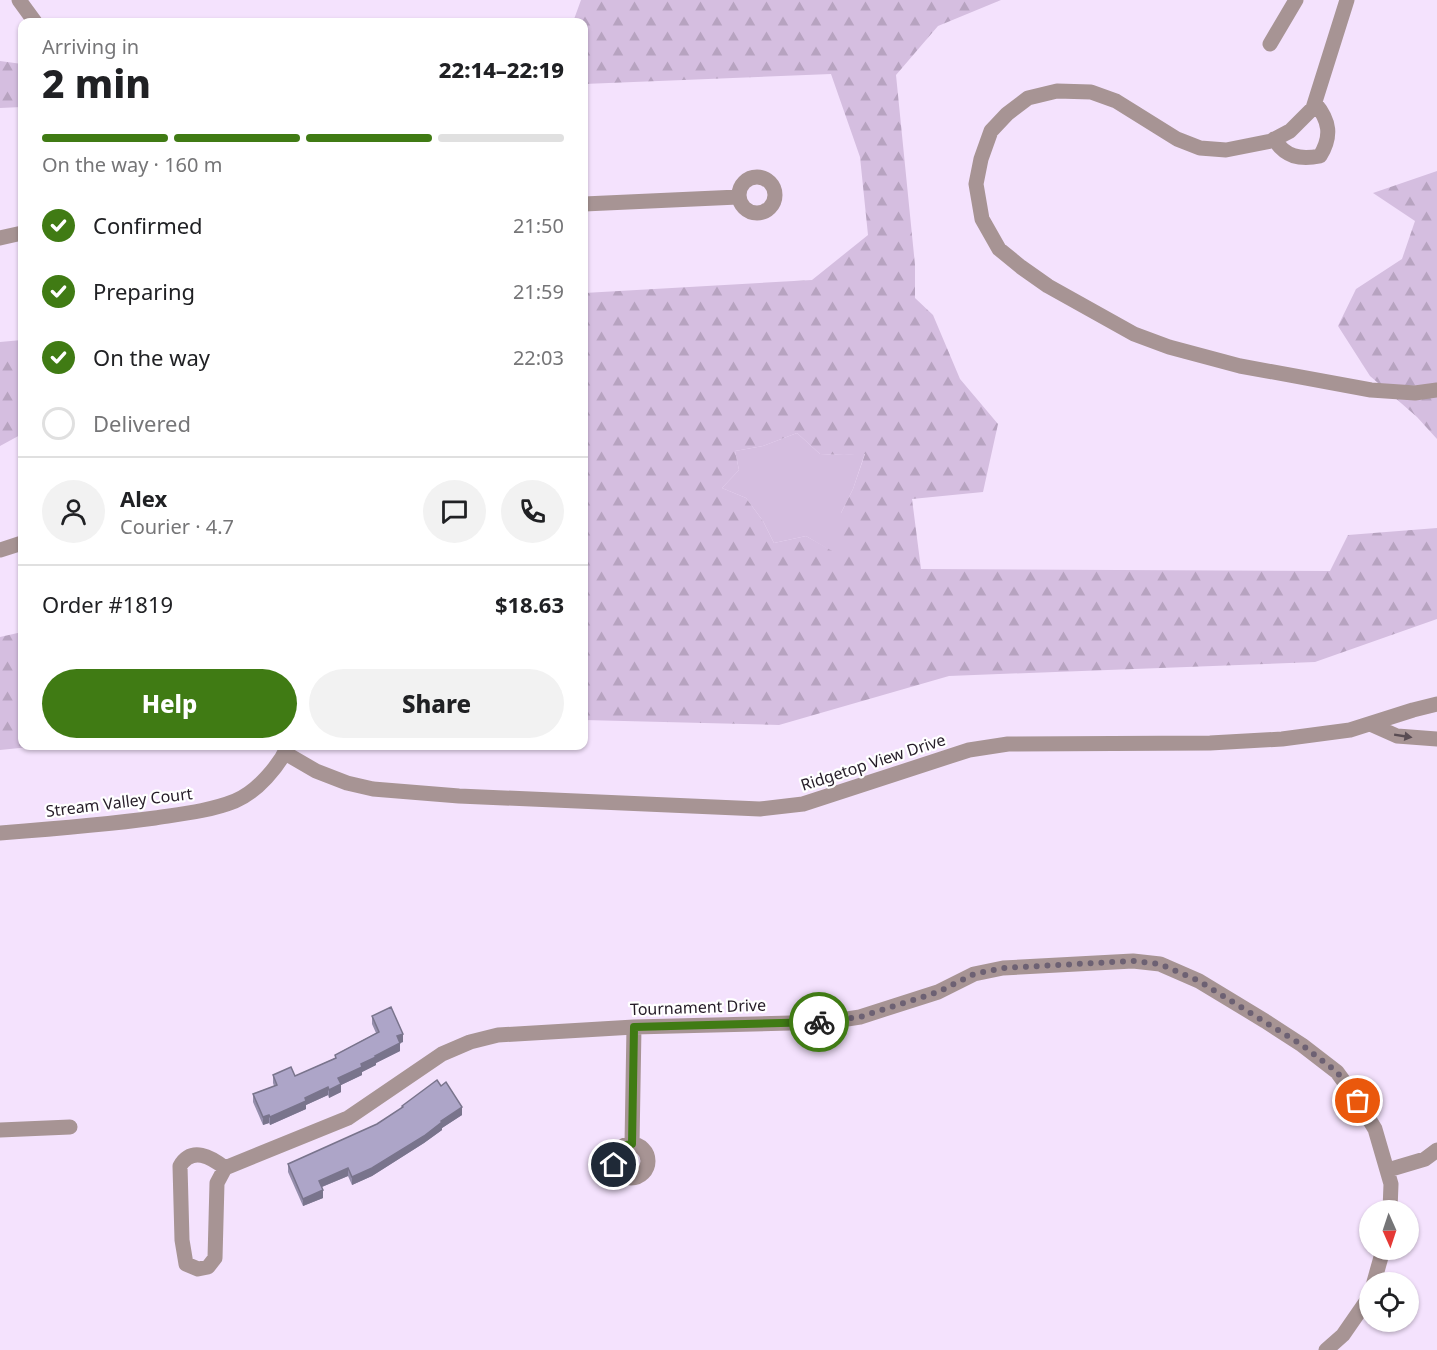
<!DOCTYPE html>
<meta charset="utf-8">
<style>
:root{--surface:#fff;--page:#f2f2f2;--text:#202124;--muted:#757577;--line:#e0e0e0;--accent:#407b14}
body{margin:0;font-family:"Noto Sans",sans-serif;background:var(--page);color:var(--text);height:100vh;display:flex;flex-direction:column;font-size:22px;white-space:nowrap}
*{box-sizing:border-box;margin:0}
p{font-size:20px;color:var(--muted)}
.icon{flex:none;width:33px;height:33px;fill:none;stroke:currentColor;stroke-width:2;stroke-linecap:round;stroke-linejoin:round}
.map{position:relative;flex:1;overflow:hidden}
.sheet{position:absolute;left:18px;top:18px;width:570px;height:732px;display:flex;flex-direction:column;background:var(--surface);border-radius:12px;box-shadow:0 2px 4px #0004}
.sheet>*{flex:none}
.needle{width:39px;rotate:177deg}
.tools{position:absolute;left:1359px;top:1200px;display:grid;gap:12px}
.tools a{display:grid;place-items:center;width:60px;height:60px;border-radius:50%;background:var(--surface);box-shadow:0 2px 4px #0004;font-size:30px}
.pin{position:absolute;display:grid;place-items:center;width:51px;height:51px;color:#fff;margin:-26px;border:3px solid #fff;border-radius:50%;box-shadow:0 2px 6px #0007}
.courier{position:absolute;display:grid;place-items:center;width:60px;height:60px;margin:-30px;border:4px solid #407b14;border-radius:50%;background:#fff;color:#222;box-shadow:0 2px 8px #0007}
.headline em{font-style:normal;font-weight:800}
.headline div{display:flex;flex-direction:column-reverse}
.headline{display:flex;align-items:center;justify-content:space-between;height:102px;padding:0 24px}
h1{font-size:39px;font-weight:800;line-height:45px}
.bar{display:grid;grid-template-columns:repeat(4,1fr);gap:9px 6px;align-content:center;height:72px;padding:0 24px}
.bar i{height:8px;border-radius:4px;background:var(--line)}
.bar .active{background:var(--accent)}
.bar p{grid-column:span 4}
.line{display:flex;align-items:center;gap:15px;padding:0 24px;border-top:2px solid var(--line)}
.line div{flex:1}
.round{display:grid;place-items:center;flex:none;width:63px;height:63px;border-radius:32px;background:var(--page)}
ol{padding:0 24px;list-style:none}
li{display:flex;align-items:center;gap:18px;height:66px}
li p{margin-inline-start:auto}
li .icon{padding:6px;border-radius:50%;background:var(--accent);color:#fff;stroke-width:4}
li:last-child{color:var(--muted)}
li i{width:33px;height:33px;border:3px solid var(--line);border-radius:50%}
.primary-button{display:flex;gap:12px;margin-top:auto;padding:12px 24px}
.primary-button a{flex:1;height:69px;border-radius:36px;background:var(--accent);color:#fff;font-size:24px;font-weight:800;line-height:69px;text-align:center}
.primary-button a+a{background:var(--page);color:var(--text)}
.map>svg:first-child{display:block}
.green{fill:#d5bee0}
.forest{fill:url(#forest-firs);fill-rule:evenodd}
.lines{fill:none;stroke-linecap:round;stroke-linejoin:round}
.minor{stroke:#a79494;stroke-width:15}
.wall{fill:#958eac}
.shaded-wall{fill:#79748c}
.building{fill:#ada5c8;stroke:#79748c;stroke-width:1.5}
.oneway{fill:#594c53}
.done{stroke:#6d6173;stroke-width:6;stroke-dasharray:0 10.8}
.route{stroke:#407b14;stroke-width:8}
.labels{text-anchor:middle;stroke-width:4.5;stroke-linejoin:round;paint-order:stroke}
.street-label{font-size:16px;fill:#251c28;stroke:#fff}
</style>
<div class="map">
<svg width="1437" height="1350" viewBox="0 0 1437 1350">
<defs>
<pattern id="forest-firs" width="22" height="20" patternUnits="userSpaceOnUse" patternTransform="scale(1.5)"><rect width="22" height="20" fill="#d5bee0"/><path d="M5 1l3.5 6h-7zM16 11l3.5 6h-7z" fill="#b7a3c0"/></pattern>
</defs>
<rect width="100%" height="100%" fill="#f4e2fd"/>
<!-- green -->
<path class="green" d="M797 433 820 454 844 455 865 453 853 489 841 513V557L806 536 774 543 763 521 746 498 722 488 739 470 735 451 763 446Z"/>
<!-- forest -->
<path class="forest" d="M581 0H1001L938 26 896 75 915 265V298L933 315 960 379 998 424 983 492 912 499 921 569 1330 571 1348 535 1437 528V619L1315 662 949 676 779 725 584 720V293L812 280 868 235 860 157 831 74 584 84V22H573ZM797 433 820 454 844 455 865 454 853 489 841 513V556L806 536 774 543 763 521 746 498 722 488 739 470 735 451 763 446Z
M0 61 22 64V107L0 108Z
M1437 171V439L1417 417 1370 376 1338 326 1356 289 1402 259 1415 221 1373 193Z
M22 340V434L0 446V342Z
M22 632V746H39L0 750V637Z"/>
<g class="lines">
<!-- minor -->
<path class="minor" d="M19 0 35 22
M1347 0 1313 108 1290 131 1271 141 1226 150 1200 148 1177 139 1116 101 1091 92 1057 91 1028 98 1007 114 991 131 981 159 976 184 982 219 999 249 1021 267 1048 286 1134 334 1169 347 1240 366 1371 390 1415 393 1437 390
M1270 44 1296 0
M1274 139C1285 157 1300 160 1320 156 1332 136 1330 121 1315 103
M739 195a18 18 0 1 1 36 0a18 18 0 1 1-36 0Z
M584 204 738 197
M0 238 22 233
M0 550 22 543
M1370 724 1397 736 1437 739
M285 753 316 771 347 783 373 789 459 796 760 809 803 804 969 750 1008 744 1210 743 1282 739 1350 730 1413 710 1437 704
M0 833C52 829 103 825 155 818 181 814 210 811 235 801 257 792 279 766 288 746
M0 1130 70 1127
M614 1161a17 17 0 1 1 34 0a17 17 0 1 1-34 0Z
M632 1144 634 1027
M225 1168C211 1157 192 1146 180 1166L182 1240 186 1264 198 1269 208 1267 215 1258 217 1183 225 1168 348 1118 442 1054 470 1042 498 1035 634 1027 828 1022 860 1017 938 992 974 974 1003 968 1133 961 1160 964 1199 981 1265 1021 1302 1045 1337 1072 1358 1101 1375 1129 1391 1184 1390 1210
M1388 1170 1425 1159 1437 1150
M1374 1282 1383 1250
M1326 1350 1343 1335 1370 1296"/>
</g>
<!-- wall -->
<path class="wall" d="M372 1016 403 1042 400 1043V1051L376 1063V1065L362 1072V1075L341 1085V1092L329 1098 328 1095 306 1105V1109L270 1125 269 1123 263 1125 253 1102V1094L274 1086 273 1083V1075L295 1076 335 1058V1055L376 1033 372 1024Z
M402 1106 462 1115 442 1128V1130L424 1143 372 1176 352 1185 348 1176 322 1187 323 1198 303 1206 288 1172V1164L377 1124 402 1108Z"/>
<!-- shaded-wall -->
<path class="shaded-wall" d="M403 1034V1042L397 1044V1036Z
M400 1043V1051L376 1063V1065L362 1072V1075L341 1085V1092L329 1098V1090L338 1078 375 1056Z
M328 1087V1095L306 1105V1109L270 1125V1117L305 1098Z
M462 1107V1115L442 1128V1130L424 1143 372 1176 352 1185V1177Z
M269 1115V1123L263 1125V1117Z
M348 1168V1176L319 1188V1181Z
M323 1190V1198L303 1206V1199Z"/>
<!-- building -->
<path class="building" d="M391 1007 403 1034 397 1036 400 1043 375 1056 376 1057 361 1064 362 1067 338 1078 341 1084 329 1090 328 1087 305 1098 306 1101 270 1117 269 1115 263 1117 253 1094 277 1085 273 1075 291 1067 295 1076 336 1058 335 1055 379 1032 372 1016Z
M437 1080 441 1086 446 1082 462 1107 441 1121 442 1122 424 1136 372 1168 352 1177 348 1168 319 1181 323 1190 303 1199 288 1164 377 1124 403 1107 402 1106Z"/>
<!-- one-way arrows -->
<defs><path id="oneway-solid" d="M-6-.8H1V-3.2L6.5 0L1 3.2V.8H-6Z" transform="scale(1.5)"/></defs>
<use class="oneway" href="#oneway-solid" transform="translate(1403 736) rotate(9)"/>
<g class="lines">
<!-- done -->
<path class="done" d="M819 1022 860 1017 938 992 974 974 1003 968 1133 961 1160 964 1199 981 1302 1045 1337 1072 1358 1101"/>
<!-- route -->
<path class="route" d="M614 1165C613 1153 620 1145 632 1144L634 1027 819 1022"/>
</g>
<g class="labels">
<!-- street labels -->
<g class="street-label">
<text transform="translate(873 762) rotate(-18)" y="6">Ridgetop View Drive</text>
<text transform="translate(119 802) rotate(-7)" y="6">Stream Valley Court</text>
<text transform="translate(698 1007) rotate(-2)" y="6">Tournament Drive</text>
</g>
</g>
</svg>
<div class="tools">
<a><svg class="needle" viewBox="-14 -14 28 28"><path d="M0-13l5 13h-10z" fill="#e53935"/><path d="M0 13l5-13h-10z" fill="#757577"/></svg></a>
<a><svg class="icon" aria-label="locate" viewBox="0 0 24 24"><circle cx="12" cy="12" r="6"/><path d="M12 2v4M12 18v4M2 12h4M18 12h4"/></svg></a>
</div>
<div class="pin" style="left:1358px;top:1101px;background:#ea580c"><svg class="icon" aria-label="bag" viewBox="0 0 24 24"><path d="M5 8h14l-1 12H6zM9 8a3 3 0 0 1 6 0"/></svg></div>
<div class="pin" style="left:614px;top:1165px;background:#1f2937"><svg class="icon" aria-label="home" viewBox="0 0 24 24"><path d="M3 11l9-7 9 7M6 9v11h12V9"/></svg></div>
<div class="courier" style="left:819px;top:1022px"><svg class="icon" aria-label="bike" viewBox="0 0 24 24"><circle cx="6" cy="16" r="4"/><circle cx="18" cy="16" r="4"/><path d="M6 16l4-8h5l3 8M10 8l3 8H6M13 5h3"/></svg></div>
<section class="sheet">
<div class="headline"><div><h1>2 min</h1><p>Arriving in</p></div><em>22:14–22:19</em></div>
<div class="bar"><i class="active"></i><i class="active"></i><i class="active"></i><i></i><p>On the way · 160 m</p></div>
<ol>
<li><svg class="icon" aria-label="check" viewBox="0 0 24 24"><path d="M5 12l5 5 9-10"/></svg>Confirmed<p>21:50</p></li>
<li><svg class="icon" aria-label="check" viewBox="0 0 24 24"><path d="M5 12l5 5 9-10"/></svg>Preparing<p>21:59</p></li>
<li><svg class="icon" aria-label="check" viewBox="0 0 24 24"><path d="M5 12l5 5 9-10"/></svg>On the way<p>22:03</p></li>
<li><i></i>Delivered</li>
</ol>
<div class="line" style="height:108px"><a class="round"><svg class="icon" aria-label="person" viewBox="0 0 24 24"><circle cx="12" cy="8" r="4"/><path d="M4 21q1-7 8-7t8 7"/></svg></a><div><b>Alex</b><p>Courier · 4.7</p></div><a class="round"><svg class="icon" aria-label="chat" viewBox="0 0 24 24"><path d="M4 5h16v11H9l-5 4z"/></svg></a><a class="round"><svg class="icon" aria-label="phone" viewBox="0 0 24 24"><path d="M5 4h4l2 5-3 2q2 4 5 5l2-3 5 2v4C11 20 4 13 5 4z"/></svg></a></div>
<div class="line" style="height:78px"><div>Order #1819</div><b>$18.63</b></div>
<div class="primary-button"><a>Help</a><a>Share</a></div>
</section>
</div>
